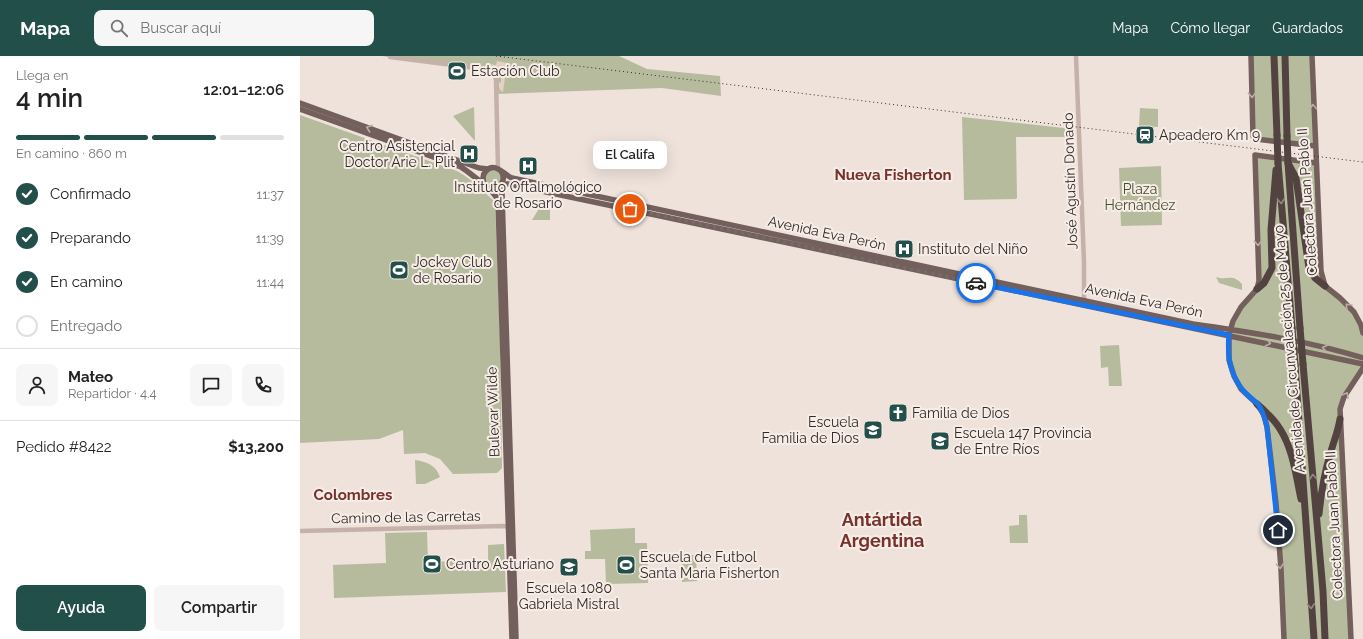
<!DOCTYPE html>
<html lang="es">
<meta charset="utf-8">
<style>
:root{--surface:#fff;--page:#f6f6f6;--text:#222;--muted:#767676;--line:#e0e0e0;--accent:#234f4b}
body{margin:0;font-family:Raleway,sans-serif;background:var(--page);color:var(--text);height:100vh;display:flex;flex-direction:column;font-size:15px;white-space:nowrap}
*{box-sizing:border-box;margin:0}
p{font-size:13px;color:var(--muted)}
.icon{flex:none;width:22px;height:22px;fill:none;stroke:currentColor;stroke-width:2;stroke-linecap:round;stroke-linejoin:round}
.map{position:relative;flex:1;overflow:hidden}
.panel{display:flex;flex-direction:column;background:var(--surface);width:300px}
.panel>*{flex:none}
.pin{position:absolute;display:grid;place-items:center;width:34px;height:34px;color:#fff;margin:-17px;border:2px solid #fff;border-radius:50%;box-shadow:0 1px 4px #0007}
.courier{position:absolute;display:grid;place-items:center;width:40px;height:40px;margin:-20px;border:3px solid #1a73e8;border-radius:50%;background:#fff;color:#222;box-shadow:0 1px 5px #0007}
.bubble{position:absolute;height:28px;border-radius:8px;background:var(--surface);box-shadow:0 4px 16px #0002;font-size:13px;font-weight:600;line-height:28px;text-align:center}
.head em{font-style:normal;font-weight:600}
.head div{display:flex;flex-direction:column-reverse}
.head{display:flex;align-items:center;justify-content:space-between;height:68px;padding:0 16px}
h1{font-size:26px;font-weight:600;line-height:30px}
.bar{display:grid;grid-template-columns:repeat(4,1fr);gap:6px 4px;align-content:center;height:48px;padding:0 16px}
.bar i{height:5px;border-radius:3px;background:var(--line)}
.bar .current{background:var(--accent)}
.bar p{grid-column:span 4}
.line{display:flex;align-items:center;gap:10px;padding:0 16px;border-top:1px solid var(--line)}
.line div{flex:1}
.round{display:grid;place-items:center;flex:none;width:42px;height:42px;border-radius:8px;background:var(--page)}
ol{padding:0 16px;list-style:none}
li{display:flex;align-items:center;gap:12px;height:44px}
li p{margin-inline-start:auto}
li .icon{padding:4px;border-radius:50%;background:var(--accent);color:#fff;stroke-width:4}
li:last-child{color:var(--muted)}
li i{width:22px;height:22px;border:2px solid var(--line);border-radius:50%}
.cta{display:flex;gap:8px;margin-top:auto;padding:8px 16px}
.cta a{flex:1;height:46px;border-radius:8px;background:var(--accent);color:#fff;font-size:16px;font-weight:600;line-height:46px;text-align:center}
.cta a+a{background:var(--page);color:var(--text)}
header{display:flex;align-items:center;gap:24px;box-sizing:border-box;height:56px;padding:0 20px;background:var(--accent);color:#fff}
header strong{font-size:19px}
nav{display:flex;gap:22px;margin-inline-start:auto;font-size:14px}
.search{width:280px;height:36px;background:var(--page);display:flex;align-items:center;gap:10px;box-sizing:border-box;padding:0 14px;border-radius:8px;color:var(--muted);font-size:15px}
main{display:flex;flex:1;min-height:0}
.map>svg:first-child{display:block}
.green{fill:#b6bb9d}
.plaza{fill:#e4d1c4}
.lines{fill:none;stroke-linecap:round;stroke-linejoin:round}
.minor{stroke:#c5b1a9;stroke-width:4.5}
.major{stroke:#735f5b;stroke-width:5.5}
.highway{stroke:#534340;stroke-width:7}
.rail{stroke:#332928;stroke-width:1;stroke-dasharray:1 3;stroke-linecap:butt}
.highway-bridge{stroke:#534340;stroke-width:7}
.oneway{stroke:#bcada8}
.oneway2{stroke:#958783}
.done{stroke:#746a67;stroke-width:4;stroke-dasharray:0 7.2}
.route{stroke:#1a73e8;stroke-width:5}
.labels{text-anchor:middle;stroke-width:4;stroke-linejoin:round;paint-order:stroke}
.poi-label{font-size:14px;fill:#332928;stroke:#f7ede7;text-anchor:start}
.street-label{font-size:14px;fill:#332928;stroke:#f7ede7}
.park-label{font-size:14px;fill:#474e2f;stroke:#f7ede7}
.neighbourhood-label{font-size:15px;font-weight:bold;fill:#78312b;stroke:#f7ede7}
.district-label{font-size:18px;font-weight:bold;fill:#78312b;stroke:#f7ede7}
</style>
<header>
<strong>Mapa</strong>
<div class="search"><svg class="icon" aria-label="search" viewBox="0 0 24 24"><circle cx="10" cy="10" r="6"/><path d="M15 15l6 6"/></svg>Buscar aquí</div>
<nav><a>Mapa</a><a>Cómo llegar</a><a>Guardados</a></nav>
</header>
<main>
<section class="panel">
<div class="head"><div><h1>4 min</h1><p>Llega en</p></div><em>12:01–12:06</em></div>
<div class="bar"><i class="current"></i><i class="current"></i><i class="current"></i><i></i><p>En camino · 860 m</p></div>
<ol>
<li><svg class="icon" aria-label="check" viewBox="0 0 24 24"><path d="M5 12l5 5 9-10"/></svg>Confirmado<p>11:37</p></li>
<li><svg class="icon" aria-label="check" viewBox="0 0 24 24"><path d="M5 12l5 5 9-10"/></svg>Preparando<p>11:39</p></li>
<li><svg class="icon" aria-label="check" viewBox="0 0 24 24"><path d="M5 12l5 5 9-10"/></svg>En camino<p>11:44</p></li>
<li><i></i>Entregado</li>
</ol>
<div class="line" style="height:72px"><a class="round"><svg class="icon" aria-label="person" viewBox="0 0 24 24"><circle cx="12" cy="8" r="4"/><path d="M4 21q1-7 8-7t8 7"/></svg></a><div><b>Mateo</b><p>Repartidor · 4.4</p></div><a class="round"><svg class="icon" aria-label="chat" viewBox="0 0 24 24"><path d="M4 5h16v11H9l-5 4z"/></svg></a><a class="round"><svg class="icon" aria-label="phone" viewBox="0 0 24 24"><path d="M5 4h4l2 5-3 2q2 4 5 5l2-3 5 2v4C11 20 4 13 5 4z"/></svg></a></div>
<div class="line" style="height:52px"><div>Pedido #8422</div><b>$13,200</b></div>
<div class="cta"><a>Ayuda</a><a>Compartir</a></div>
</section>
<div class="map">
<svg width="1063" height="583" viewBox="0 0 1063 583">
<rect width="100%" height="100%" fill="#eee2db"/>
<!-- green -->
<path class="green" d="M82 0H319L347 13 420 20 421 40 362 32 196 38 194 17Z
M951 0H1012L1015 90 953 80Z
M174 51 175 85 153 60Z
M840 52 858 53V71L839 70Z
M0 59 157 115C172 123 183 135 195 146L200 281 202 412 197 417 153 418 140 403 125 397 104 398 103 374 79 383 0 387Z
M662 61 773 73 775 74 774 81H716L717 142 716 143 664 144Z
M955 99 1016 107 1023 224 1054 256 1063 277V312L1040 353 1051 583H984L981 513 964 359 941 333 929 304V279L941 251 957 233Z
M861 110 862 169 821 170 819 112Z
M190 112 203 118 200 130H187L184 118Z
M240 151 250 153V164H232Z
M916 221C927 225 932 217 942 228V234L919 227Z
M819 289 822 330H809L808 311 801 312 800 290Z
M115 404C127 406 136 409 140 421L125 428H116Z
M719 459H727L728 487H710L709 470 719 469Z
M335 472V487H347L348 527 306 528 305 503H285V495H291L290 474Z
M127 476 128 506 188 504V489L204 488 206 536 34 542 33 509 86 507 85 477Z
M382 499H396L397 525 382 526Z"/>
<!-- plaza -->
<path class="plaza" d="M197 5 207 7 203 36 200 34 199 31V27L201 26V16L198 17 196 13 188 11V8L196 9Z"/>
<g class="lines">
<!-- minor -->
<path class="minor" d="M90 0V1L184 13 194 17 196 24 198 113
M776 0 784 206V247
M0 475 203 470 211 471"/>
<!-- major -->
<path class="major" d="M951 0 953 80 956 83 1015 90
M1012 0 1021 215 1025 230 1040 242 1054 256 1061 269 1063 277
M0 47 179 112 188 113
M0 53 161 111C168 115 186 131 191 132 196 133 202 130 203 124 204 120 203 118 201 115
M184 128C183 123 182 119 186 115 195 105 204 119 212 122L893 268C949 276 1009 285 1063 302
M202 128H208L1063 308
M200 130 202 137 216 583
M189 132 197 142 198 146 212 583
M984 583 981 513 976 447 967 371 964 359 957 348 941 333 934 320 929 304V279L933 265 941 251 957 233 959 225 955 99 1016 107
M1051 583 1040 353 1044 341 1063 312"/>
<!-- highway -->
<path class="highway" d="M974 0 977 79
M985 0 987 80
M978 107 992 272
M988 107 1000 272
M989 109 996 122 1009 212 1015 222 1025 230
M957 233 964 227 972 212 971 174 976 114
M1003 308 1023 535 1025 583
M995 309 1014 583
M957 348C965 355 974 363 980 373 993 393 996 420 1001 443
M1019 458C1021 438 1024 418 1030 399 1033 387 1038 376 1040 363"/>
<!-- rail -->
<path class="rail" d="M196 0 1063 106"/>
<!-- highway-bridge -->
<path class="highway-bridge" d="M977 79 978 107
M987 80 988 107
M992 272 995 309
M1000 272 1003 308"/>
</g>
<!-- one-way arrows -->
<defs><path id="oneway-chevron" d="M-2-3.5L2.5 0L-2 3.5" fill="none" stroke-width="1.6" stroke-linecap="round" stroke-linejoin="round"/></defs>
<g class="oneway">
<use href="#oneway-chevron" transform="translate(952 39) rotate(88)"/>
<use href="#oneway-chevron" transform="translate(1013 51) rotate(-93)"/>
<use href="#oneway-chevron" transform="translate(69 72) rotate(-160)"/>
<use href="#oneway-chevron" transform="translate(958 187) rotate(88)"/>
<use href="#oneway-chevron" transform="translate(1048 250) rotate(-133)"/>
<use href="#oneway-chevron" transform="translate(968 287) rotate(12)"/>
<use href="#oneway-chevron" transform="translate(1025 292) rotate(-168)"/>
<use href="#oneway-chevron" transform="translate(1046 339) rotate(-62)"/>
<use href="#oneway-chevron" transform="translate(980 510) rotate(86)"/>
</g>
<g class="oneway2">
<use href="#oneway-chevron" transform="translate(981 145) rotate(85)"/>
<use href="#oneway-chevron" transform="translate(1013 421) rotate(-95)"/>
<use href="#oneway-chevron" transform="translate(1011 550) rotate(86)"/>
</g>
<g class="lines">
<!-- done -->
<path class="done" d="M330 153 676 227"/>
<!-- route -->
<path class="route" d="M676 227 929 279C927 298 930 318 942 333 946 339 953 343 958 348 963 355 965 363 967 371L978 474"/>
</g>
<!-- icons -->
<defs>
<symbol id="stadium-square" viewBox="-11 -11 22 22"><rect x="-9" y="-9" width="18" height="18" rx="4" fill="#234f4b" stroke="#f7ede7"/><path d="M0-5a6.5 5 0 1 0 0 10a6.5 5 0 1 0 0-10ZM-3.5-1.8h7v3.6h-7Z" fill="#fff"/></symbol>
<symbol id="station-square" viewBox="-11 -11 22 22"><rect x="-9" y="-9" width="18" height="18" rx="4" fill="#234f4b" stroke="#f7ede7"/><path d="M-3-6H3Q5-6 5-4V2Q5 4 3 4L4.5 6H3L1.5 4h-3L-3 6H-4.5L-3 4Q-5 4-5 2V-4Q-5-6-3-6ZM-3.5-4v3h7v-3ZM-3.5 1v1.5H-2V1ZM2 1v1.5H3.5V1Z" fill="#fff"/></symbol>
<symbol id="hospital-square" viewBox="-11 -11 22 22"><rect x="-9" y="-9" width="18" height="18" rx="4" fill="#234f4b" stroke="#f7ede7"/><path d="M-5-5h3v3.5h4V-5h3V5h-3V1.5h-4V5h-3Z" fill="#fff"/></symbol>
<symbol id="church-square" viewBox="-11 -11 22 22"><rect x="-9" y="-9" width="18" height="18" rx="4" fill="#234f4b" stroke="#f7ede7"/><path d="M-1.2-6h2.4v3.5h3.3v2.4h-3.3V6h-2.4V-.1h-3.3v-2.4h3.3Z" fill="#fff"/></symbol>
<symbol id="school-square" viewBox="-11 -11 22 22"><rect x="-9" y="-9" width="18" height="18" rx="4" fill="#234f4b" stroke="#f7ede7"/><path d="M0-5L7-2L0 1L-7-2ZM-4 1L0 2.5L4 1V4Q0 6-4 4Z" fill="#fff"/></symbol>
</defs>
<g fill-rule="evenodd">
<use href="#stadium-square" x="146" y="4" width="22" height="22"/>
<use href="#station-square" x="834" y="68" width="22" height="22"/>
<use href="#hospital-square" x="158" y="87" width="22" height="22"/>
<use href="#hospital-square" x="217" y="99" width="22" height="22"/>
<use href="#hospital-square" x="593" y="182" width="22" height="22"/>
<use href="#stadium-square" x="88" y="203" width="22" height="22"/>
<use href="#church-square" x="587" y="346" width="22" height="22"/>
<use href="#school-square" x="562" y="363" width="22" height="22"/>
<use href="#school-square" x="629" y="374" width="22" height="22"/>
<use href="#stadium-square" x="121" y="497" width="22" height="22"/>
<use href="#stadium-square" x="315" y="498" width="22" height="22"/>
<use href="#school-square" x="258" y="500" width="22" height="22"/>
</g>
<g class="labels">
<!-- poi labels -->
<g class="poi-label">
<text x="171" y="20">Estación Club</text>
<text x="859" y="84">Apeadero Km 9</text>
<text x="155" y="95" text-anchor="end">Centro Asistencial<tspan x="155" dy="16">Doctor Arie L. Plit</tspan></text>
<text x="228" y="136" text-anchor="middle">Instituto Oftalmológico<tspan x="228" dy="16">de Rosario</tspan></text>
<text x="618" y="198">Instituto del Niño</text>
<text x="113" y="211">Jockey Club<tspan x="113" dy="16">de Rosario</tspan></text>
<text x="612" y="362">Familia de Dios</text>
<text x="559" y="371" text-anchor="end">Escuela<tspan x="559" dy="16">Familia de Dios</tspan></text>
<text x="654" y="382">Escuela 147 Provincia<tspan x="654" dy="16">de Entre Ríos</tspan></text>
<text x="340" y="506">Escuela de Futbol<tspan x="340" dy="16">Santa Maria Fisherton</tspan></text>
<text x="146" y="513">Centro Asturiano</text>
<text x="269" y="537" text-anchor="middle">Escuela 1080<tspan x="269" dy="16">Gabriela Mistral</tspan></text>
</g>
<!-- street labels -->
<g class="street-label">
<text transform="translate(770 125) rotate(-92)" y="5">José Agustín Donado</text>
<text transform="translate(1007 146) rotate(-94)" y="5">Colectora Juan Pablo II</text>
<text transform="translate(527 177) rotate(12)" y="5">Avenida Eva Perón</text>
<text transform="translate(844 244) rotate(12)" y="5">Avenida Eva Perón</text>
<text transform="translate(989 293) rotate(-95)" y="5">Avenida de Circunvalación 25 de Mayo</text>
<text transform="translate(193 356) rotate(-92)" y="5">Bulevar Wilde</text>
<text transform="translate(106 461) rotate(-1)" y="5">Camino de las Carretas</text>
<text transform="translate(1034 469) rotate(-93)" y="5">Colectora Juan Pablo II</text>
</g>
<!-- park labels -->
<g class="park-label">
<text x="840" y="138">Plaza<tspan x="840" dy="16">Hernández</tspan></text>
</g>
<!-- neighbourhood labels -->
<g class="neighbourhood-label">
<text x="593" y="124">Nueva Fisherton</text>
<text x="53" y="444">Colombres</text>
</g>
<!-- district labels -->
<g class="district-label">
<text x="582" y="470">Antártida<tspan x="582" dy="21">Argentina</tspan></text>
</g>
</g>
</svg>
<div class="pin" style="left:330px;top:153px;background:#ea580c"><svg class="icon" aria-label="bag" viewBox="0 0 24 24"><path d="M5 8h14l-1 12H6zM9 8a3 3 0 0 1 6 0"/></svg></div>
<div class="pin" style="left:978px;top:474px;background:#1f2937"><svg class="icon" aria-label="home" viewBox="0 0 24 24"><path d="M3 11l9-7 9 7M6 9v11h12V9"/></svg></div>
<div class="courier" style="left:676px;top:227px"><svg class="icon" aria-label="car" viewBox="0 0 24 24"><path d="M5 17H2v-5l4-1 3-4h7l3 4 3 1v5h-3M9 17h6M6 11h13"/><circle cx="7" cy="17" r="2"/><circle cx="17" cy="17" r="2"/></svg></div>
<div class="bubble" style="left:293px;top:85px;width:74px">El Califa</div>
</div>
</main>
